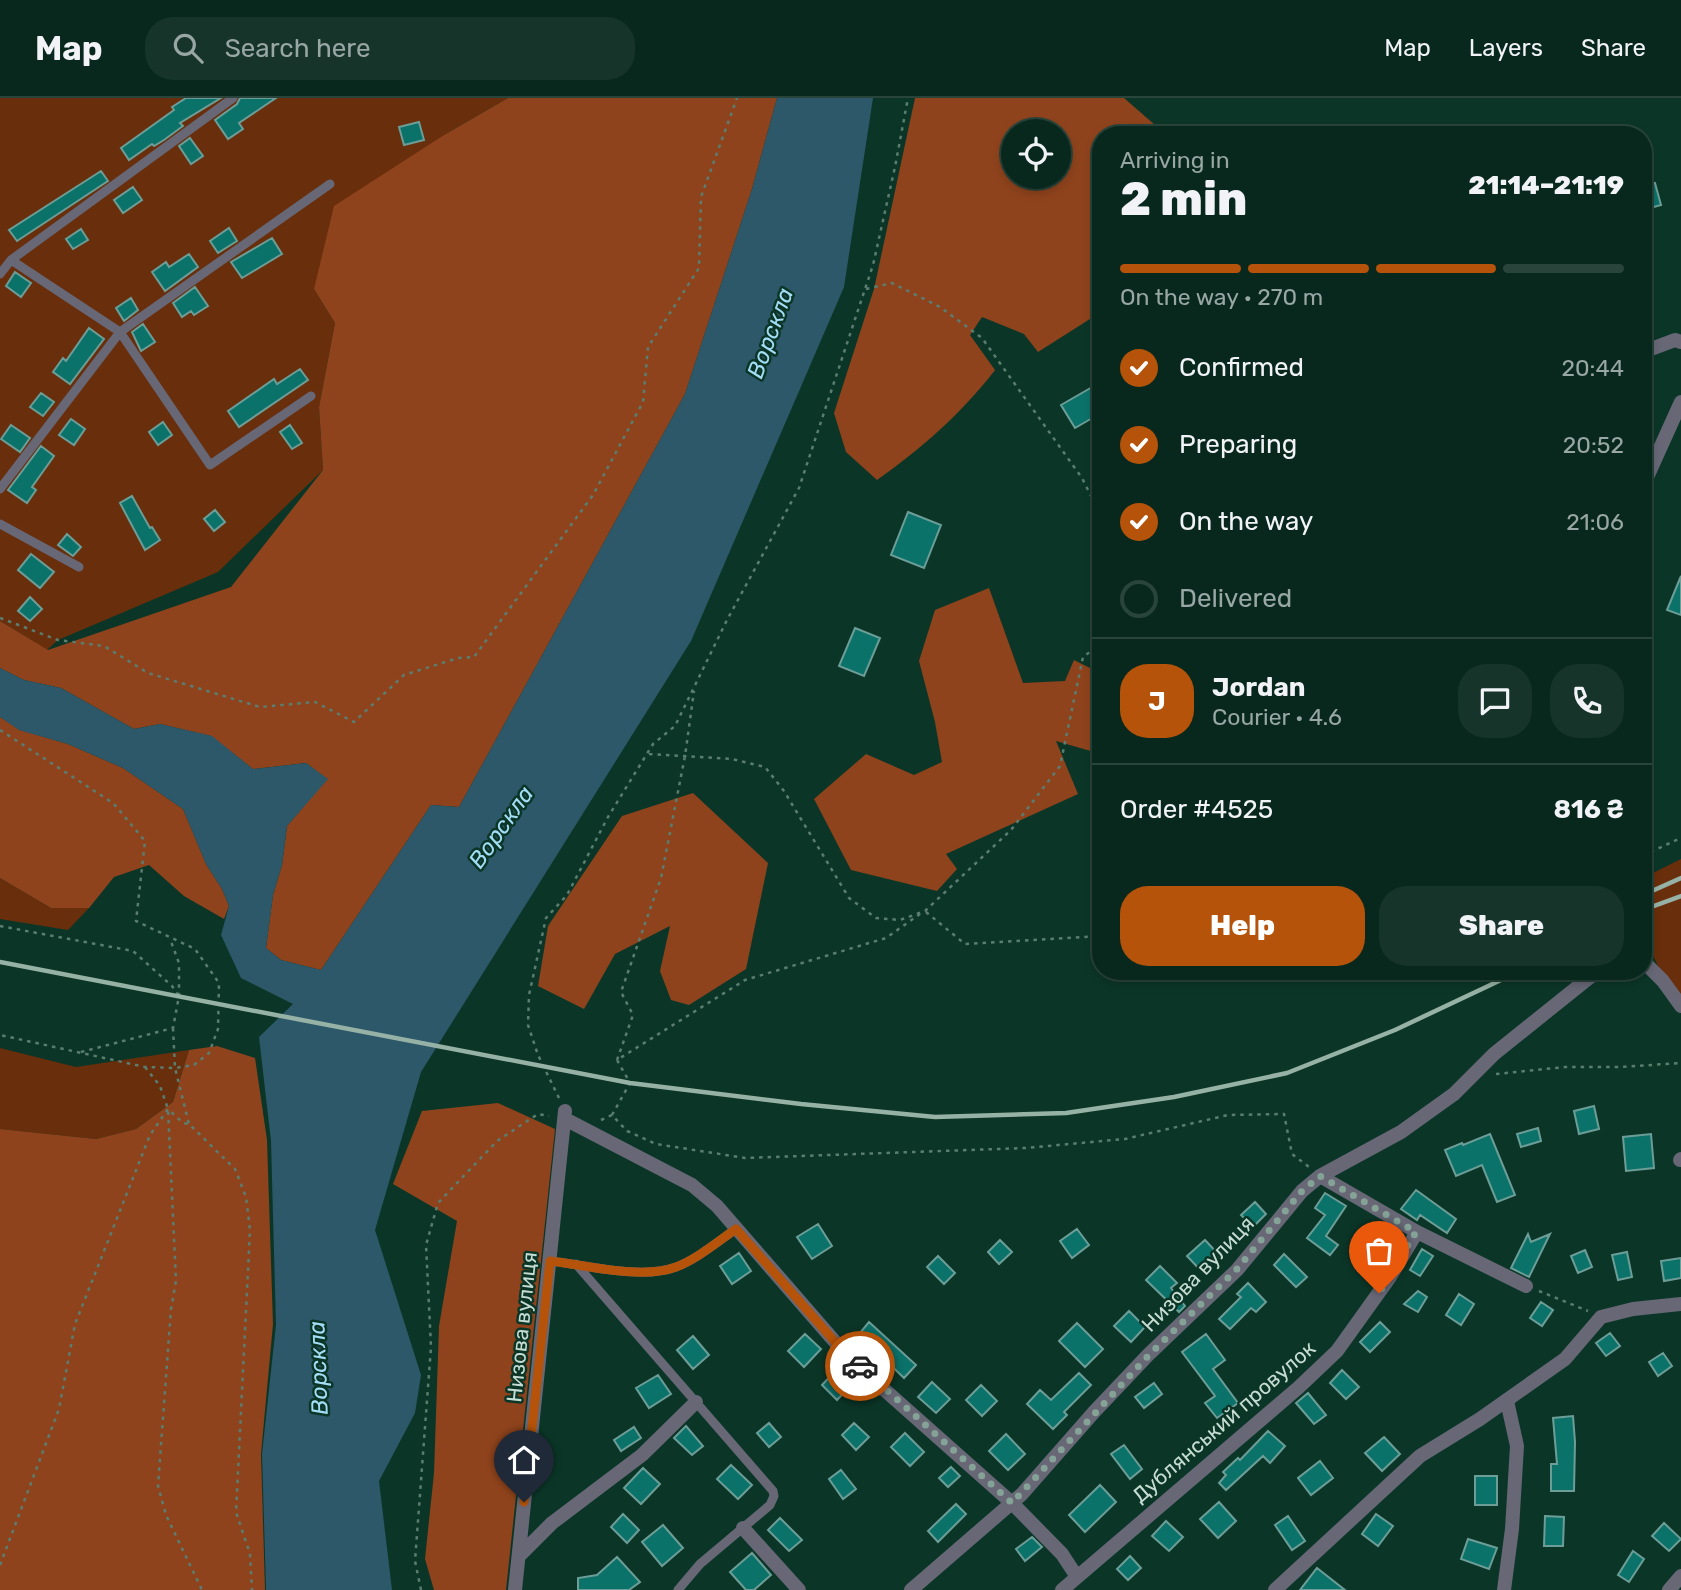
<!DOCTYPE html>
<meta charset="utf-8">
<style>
:root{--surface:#08281d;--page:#16342a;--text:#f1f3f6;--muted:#98a6a4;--line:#29443b;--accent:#b45309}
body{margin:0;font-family:Rubik,sans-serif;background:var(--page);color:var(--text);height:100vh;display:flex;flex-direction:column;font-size:26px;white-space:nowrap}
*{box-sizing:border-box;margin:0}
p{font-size:23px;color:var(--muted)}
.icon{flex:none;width:38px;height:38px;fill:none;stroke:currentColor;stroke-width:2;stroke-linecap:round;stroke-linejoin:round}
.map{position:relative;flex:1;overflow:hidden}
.details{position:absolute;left:1092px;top:28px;width:560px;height:854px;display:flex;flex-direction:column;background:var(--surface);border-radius:28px;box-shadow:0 4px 10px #0003,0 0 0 2px var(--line)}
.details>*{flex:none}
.fabs{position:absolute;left:1001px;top:21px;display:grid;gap:14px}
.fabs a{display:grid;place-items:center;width:70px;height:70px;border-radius:50%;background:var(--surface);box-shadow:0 4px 10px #0003,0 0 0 2px var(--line);font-size:35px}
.pin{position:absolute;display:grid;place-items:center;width:60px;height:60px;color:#fff;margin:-72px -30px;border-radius:50% 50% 50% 0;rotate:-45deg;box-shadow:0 0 7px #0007}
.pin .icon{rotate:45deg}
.courier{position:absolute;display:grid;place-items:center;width:70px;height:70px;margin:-35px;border:5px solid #b45309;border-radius:50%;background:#fff;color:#222;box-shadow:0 2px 9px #0007}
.overview em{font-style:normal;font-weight:800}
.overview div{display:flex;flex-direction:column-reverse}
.overview{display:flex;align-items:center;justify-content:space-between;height:119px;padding:0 28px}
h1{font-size:46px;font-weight:800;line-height:52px}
.bar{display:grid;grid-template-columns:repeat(4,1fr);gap:10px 7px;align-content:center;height:84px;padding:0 28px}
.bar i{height:9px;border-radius:5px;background:var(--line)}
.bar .current{background:var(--accent)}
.bar p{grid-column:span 4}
.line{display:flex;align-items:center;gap:18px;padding:0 28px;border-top:2px solid var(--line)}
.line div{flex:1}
.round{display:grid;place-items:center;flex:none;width:74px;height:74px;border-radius:28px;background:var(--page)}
ol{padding:0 28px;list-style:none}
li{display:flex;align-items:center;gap:21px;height:77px}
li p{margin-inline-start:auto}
li .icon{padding:7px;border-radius:50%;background:var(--accent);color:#fff;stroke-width:4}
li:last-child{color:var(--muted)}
li i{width:38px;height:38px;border:4px solid var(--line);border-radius:50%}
.cta{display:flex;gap:14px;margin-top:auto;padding:14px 28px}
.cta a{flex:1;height:80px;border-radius:28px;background:var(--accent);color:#fff;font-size:28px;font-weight:800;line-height:80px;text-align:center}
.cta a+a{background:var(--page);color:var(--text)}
header{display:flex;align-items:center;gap:42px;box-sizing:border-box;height:98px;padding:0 35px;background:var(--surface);border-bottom:2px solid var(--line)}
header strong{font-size:33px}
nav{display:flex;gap:38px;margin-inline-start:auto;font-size:24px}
.search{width:490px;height:63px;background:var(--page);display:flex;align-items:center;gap:18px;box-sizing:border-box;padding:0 24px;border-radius:28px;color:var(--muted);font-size:26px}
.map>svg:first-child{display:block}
.green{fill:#692e0b}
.forest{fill:#8e431c;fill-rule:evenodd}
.water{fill:#2c5869}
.building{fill:#0b726a;stroke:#6c9d97;stroke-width:2}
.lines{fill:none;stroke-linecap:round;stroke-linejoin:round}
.path{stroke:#5b7d70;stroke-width:2.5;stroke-dasharray:3.5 5;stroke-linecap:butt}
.service{stroke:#676776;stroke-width:9}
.minor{stroke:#676776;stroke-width:14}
.rail{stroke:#96b1a6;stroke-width:4.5}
.done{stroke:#85a296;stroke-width:7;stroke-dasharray:0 12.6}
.route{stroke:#b45309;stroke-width:9}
.labels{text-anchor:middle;stroke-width:5;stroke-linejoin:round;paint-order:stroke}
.street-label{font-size:21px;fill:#c6dcd2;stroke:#0b3627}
.water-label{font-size:23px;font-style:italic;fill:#a2dcf5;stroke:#0b3627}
</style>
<header>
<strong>Map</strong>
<div class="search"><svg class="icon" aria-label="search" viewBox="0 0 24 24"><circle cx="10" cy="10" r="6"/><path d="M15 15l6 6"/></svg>Search here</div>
<nav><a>Map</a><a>Layers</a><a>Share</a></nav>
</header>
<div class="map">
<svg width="1681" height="1492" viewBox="0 0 1681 1492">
<rect width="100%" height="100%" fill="#0b3627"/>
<!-- green -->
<path class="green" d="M0 0H508L444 37 314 191 335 225 319 309 323 372 218 474 58 542 47 552 0 523Z
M1681 761V900L1658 868 1649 849 1650 826 1643 814V780Z
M0 780 51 810H89L68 832 0 821Z
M0 950 76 969 189 952 173 1004 136 1031 96 1041 0 1031Z"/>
<!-- forest -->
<path class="forest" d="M508 0H777L752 91 685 296 459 709 431 707 321 872 281 862 266 850 273 797 282 767 287 728 327 681 306 665 253 671 211 638 160 626 134 631 61 590 24 582 0 570V523L48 552 231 489 323 372 319 309 335 225 314 191 334 108 444 37Z
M915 0H1124L1155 27 1158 37H1101V214L1038 254 1024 236 982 219 970 237 995 272C961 316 922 350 877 382L846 354 834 315 874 191ZM1059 33V79H1013V33Z
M989 490 1023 585 1065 583 1074 562 1092 571 1101 570V656L1056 643 1078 696 946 756 957 771 937 793 851 772 814 701 866 656 914 677 942 664 935 624 919 563 935 512Z
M0 619 20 632 68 646 123 670 183 711 206 766 222 791 229 808 224 821 184 798 149 767 114 779 89 810H51L0 780Z
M693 695 768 765 746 871 689 907 671 902 660 873 670 828 615 856 584 911 538 888 548 828 622 718Z
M217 948 255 960 267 1042 273 1226 261 1356 265 1492H0V1031L96 1041 136 1031 173 1004 189 952Z
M498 1005 555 1031 506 1492H434L425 1461 434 1375 439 1228 457 1123 393 1086 422 1013Z"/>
<!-- water -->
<path class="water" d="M777 0H873L844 189 691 543 421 974 375 1132 421 1277 415 1315 379 1383 392 1492H266L262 1356 276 1227 271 1043 259 939 293 906 241 880 221 837 229 808 222 791 206 766 183 711 123 670 68 646 19 632 0 619V570L24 582 61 590 134 631 160 626 212 638 253 671 306 665 328 681 287 728 282 767 273 797 266 850 281 862 321 872 431 707 459 709 685 296 752 91Z"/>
<!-- building -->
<path class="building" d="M186 0H221L180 25 183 28 164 42 154 48 152 46 129 62 121 50 174 12 172 9Z
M240 0H276L239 25 243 31 228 41 215 22 237 6Z
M419 24 424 42 404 47 399 29Z
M190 40 203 58 191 66 179 48Z
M101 73 108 83 17 143 9 132Z
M1655 85 1661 107 1643 112V88Z
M133 89 142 102 123 115 114 102Z
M229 130 237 143 218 155 210 143Z
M81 131 88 142 73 151 66 141Z
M272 140 282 156 242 180 231 164Z
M189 156 198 169 165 193 152 174 166 164 169 169Z
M15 174 31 185 21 199 6 188Z
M195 189 208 208 194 217 191 213 182 219 173 205Z
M131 200 138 212 124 223 116 210Z
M143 226 155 244 141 253 132 234Z
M89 230 104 241 70 286 53 274 63 260 66 263Z
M300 271 308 282 239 329 228 313 274 281 277 286Z
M1094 288 1101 300V315L1075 330 1061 307Z
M41 295 54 304 43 318 30 309Z
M71 321 85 331 74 347 59 337Z
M163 324 172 337 158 347 149 334Z
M11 327 30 340 20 354 1 341Z
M290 327 302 345 292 351 280 334Z
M41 348 54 358 32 389 36 392 27 405 8 392Z
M132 398 150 430 152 429 160 442 145 452 120 405Z
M215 412 225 424 214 433 204 421Z
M908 414 941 427 924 470 891 457Z
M67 436 81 449 73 458 58 447Z
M31 456 54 474 40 490 18 472Z
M1681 478V517L1667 512Z
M30 499 42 511 30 523 18 513Z
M855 530 880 540 864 578 839 568Z
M1594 1008 1599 1031 1579 1036 1574 1013Z
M1538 1030 1541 1043 1521 1049 1517 1036Z
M1490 1036 1515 1097 1497 1104 1482 1067 1456 1078 1445 1052 1462 1045 1463 1047Z
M1651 1036 1654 1070 1626 1073 1623 1039Z
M1416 1092 1456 1121 1447 1135 1420 1117 1417 1122 1401 1111Z
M1325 1095 1346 1108 1326 1138 1338 1147 1330 1157 1307 1140 1325 1117 1315 1110Z
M1255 1104 1266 1116 1253 1129 1241 1117Z
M818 1126 832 1148 812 1161 797 1139Z
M1077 1131 1089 1147 1072 1160 1060 1143Z
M1528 1136 1531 1144 1550 1136 1529 1179 1511 1170Z
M1000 1142 1012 1154 999 1166 988 1154Z
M1205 1142 1220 1158 1202 1174 1187 1158Z
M1422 1151 1433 1158 1420 1178 1410 1172Z
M1585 1152 1592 1169 1578 1175 1571 1158Z
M1627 1154 1632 1179 1618 1182 1612 1157Z
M739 1155 751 1173 732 1186 720 1168Z
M1284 1156 1307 1179 1296 1189 1274 1167Z
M938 1158 955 1175 944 1186 927 1169Z
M1681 1160V1180L1664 1183 1661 1163Z
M1160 1168 1177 1185 1171 1190 1185 1208 1179 1214 1146 1182Z
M1248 1185 1266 1204 1256 1214 1251 1210 1230 1231 1219 1221 1241 1199 1237 1196Z
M1418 1193 1427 1199 1418 1214 1404 1206Z
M1459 1196 1474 1206 1461 1227 1446 1217Z
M1541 1204 1553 1212 1542 1228 1530 1220Z
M1129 1213 1145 1229 1131 1244 1114 1228Z
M869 1224 916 1267 904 1280 875 1252 873 1255 855 1241Z
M1380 1224 1390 1234 1370 1254 1360 1244Z
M1077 1225 1103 1251 1085 1269 1059 1243Z
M1610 1235 1620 1248 1606 1258 1596 1245Z
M805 1236 821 1251 804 1269 788 1253Z
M1206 1236 1225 1262 1213 1271 1238 1305 1217 1320 1205 1305 1215 1298 1182 1254Z
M693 1238 709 1257 693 1271 677 1252Z
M1663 1255 1672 1268 1658 1278 1649 1264Z
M838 1270 853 1285 837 1302 822 1287Z
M1342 1272 1359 1289 1346 1301 1330 1285Z
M1079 1275 1091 1287 1064 1314 1067 1317 1053 1331 1027 1306 1040 1292 1051 1302Z
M658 1277 671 1296 649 1310 636 1290Z
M932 1284 950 1301 936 1315 918 1299Z
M1154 1285 1162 1296 1144 1310 1135 1299Z
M981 1287 997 1303 982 1318 966 1302Z
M1308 1295 1326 1317 1314 1326 1296 1305Z
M1573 1318 1575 1344 1574 1393H1551V1366H1557L1553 1320Z
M769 1325 781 1339 769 1349 757 1335Z
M854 1325 869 1339 856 1352 842 1337Z
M686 1328 703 1348 692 1357 674 1340Z
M634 1329 641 1340 621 1353 614 1342Z
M1268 1333 1285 1348 1270 1365 1263 1358 1226 1392 1219 1385 1226 1377 1223 1374 1238 1360 1240 1362Z
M905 1335 924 1354 910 1368 891 1349Z
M1006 1336 1025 1356 1008 1372 989 1353Z
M1384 1339 1400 1356 1382 1373 1365 1355Z
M1124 1347 1142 1371 1130 1381 1111 1356Z
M1320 1363 1333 1380 1311 1397 1298 1380Z
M731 1367 752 1387 738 1401 717 1381Z
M951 1369 960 1378 948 1389 939 1380Z
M643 1370 660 1386 641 1406 624 1390Z
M841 1372 856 1391 843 1401 829 1381Z
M1475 1378H1497V1407H1475Z
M1100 1387 1116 1404 1085 1434 1069 1417Z
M1219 1404 1236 1423 1218 1440 1200 1421Z
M956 1406 966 1416 938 1444 928 1433Z
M623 1416 639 1432 627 1445 611 1429Z
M1376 1416 1393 1428 1378 1448 1362 1436Z
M1288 1418 1305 1443 1292 1452 1275 1427Z
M1545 1418 1564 1419 1563 1448H1544Z
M780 1420 802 1442 789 1453 768 1432Z
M1166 1423 1183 1439 1169 1453 1152 1438Z
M1664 1425 1681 1441 1669 1453 1652 1438Z
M663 1427 683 1450 662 1468 642 1444Z
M1032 1439 1042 1449 1025 1463 1016 1451Z
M1468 1441 1497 1450 1489 1471 1461 1461Z
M1633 1453 1644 1461 1629 1484 1618 1477Z
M752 1455 771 1477 754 1492H746L730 1474Z
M1130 1458 1141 1470 1128 1482 1117 1471Z
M617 1459 640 1484 629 1492H578V1480L597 1477Z
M1317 1470 1345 1492H1300Z"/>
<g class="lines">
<!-- path -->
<path class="path" d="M866 191 892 185 940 209 982 240 1082 380 1101 418
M0 520 58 542 104 548 148 575 260 609 315 604 354 624 404 577 458 560 474 559 593 397 643 304 648 249 699 170 701 99 737 0
M0 632 113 705 145 743 136 823 195 851 219 885 218 931 209 955 194 967 175 970 145 969 0 937
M649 656 732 661 765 669 784 693 849 800 876 820 900 822 925 813 1011 732 1060 668 1083 559 1101 546
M1643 755 1646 756 1681 740
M926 814 965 846 1101 838
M0 828 133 853 172 888 179 898
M173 930 175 970 189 1026
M81 954 173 930 179 898V865L170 841
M617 962 633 917 621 894 661 780 685 658 694 593
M145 969 160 988 168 1011 176 1183 171 1211 158 1388 166 1417 202 1492
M1496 976 1565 969H1621L1681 965
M559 1000 538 957 528 927 529 897 546 820 567 797 608 719 653 646 675 628 727 522 799 390 873 167 895 69 908 0
M612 1017 630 985 617 962 745 882 886 840 920 816
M601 1022 612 1017 627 1033 656 1046 745 1060 1025 1050 1125 1041 1228 1017 1284 1016 1292 1056 1309 1069
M1539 1193 1588 1213
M0 1467 59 1311 75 1226 150 1037 168 1011 183 1025 189 1026 235 1071 246 1099 250 1132 236 1414 250 1456 252 1492
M421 1492 415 1463 431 1249 426 1147 438 1105 497 1043 538 1016 549 1018"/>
<!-- service -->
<path class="service" d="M11 162 120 234 210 367 311 298
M0 176 11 162 233 0
M0 391 120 234 330 86
M0 426 79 469
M550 1163C586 1167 642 1182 676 1169 697 1161 717 1144 736 1131
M576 1166 773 1393 774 1398 770 1407 700 1466 678 1492"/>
<!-- minor -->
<path class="minor" d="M1643 254 1675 242 1681 244
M1643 388 1681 304
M1643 867H1647L1663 883 1681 908
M565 1021 692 1087 717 1108 836 1245 878 1286 1012 1405 1062 1456 1077 1479
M1680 1062 1681 1061
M1320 1078 1417 1134 1526 1188
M743 1430 799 1492
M519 1458 552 1425 642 1357 696 1304
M515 1492 565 1013
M911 1492 1022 1396 1094 1314 1148 1257 1237 1172 1302 1093 1320 1078 1401 1034 1454 996 1494 956 1590 879 1601 873
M1062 1492 1298 1290 1337 1253 1390 1179 1417 1134
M1275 1492 1420 1358 1480 1321 1565 1261 1601 1219 1633 1211 1681 1206
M1504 1492 1512 1431 1517 1348 1507 1303
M1669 1492 1681 1478"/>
<!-- rail -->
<path class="rail" d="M1643 797 1681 780
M1643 812 1681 798
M0 864 630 985 801 1006 935 1019 1066 1015 1174 999 1287 975 1395 932 1520 873"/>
</g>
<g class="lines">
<!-- done -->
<path class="done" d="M860 1268 1012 1405 1149 1257 1237 1171 1302 1093 1320 1078 1416 1134 1379 1195"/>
<!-- route -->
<path class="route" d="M524 1404 550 1163C586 1167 641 1182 676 1169 697 1161 717 1144 736 1131L836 1245 860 1268"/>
</g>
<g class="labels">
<!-- street labels -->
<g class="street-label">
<text transform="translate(1198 1176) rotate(-46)" y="7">Низова вулиця</text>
<text transform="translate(522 1229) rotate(-84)" y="7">Низова вулиця</text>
<text transform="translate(1224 1324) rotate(-41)" y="7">Дублянський провулок</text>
</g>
<!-- water labels -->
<g class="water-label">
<text transform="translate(770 235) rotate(-70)" y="8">Ворскла</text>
<text transform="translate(501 729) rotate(-55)" y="8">Ворскла</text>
<text transform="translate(318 1270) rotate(-92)" y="8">Ворскла</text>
</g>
</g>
</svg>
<div class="fabs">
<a><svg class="icon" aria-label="locate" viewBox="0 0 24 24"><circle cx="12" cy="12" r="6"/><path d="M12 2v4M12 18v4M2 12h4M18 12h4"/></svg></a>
</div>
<div class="pin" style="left:1379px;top:1195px;background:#ea580c"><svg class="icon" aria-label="bag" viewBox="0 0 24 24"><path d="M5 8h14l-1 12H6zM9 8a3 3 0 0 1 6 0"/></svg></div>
<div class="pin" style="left:524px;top:1404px;background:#1f2937"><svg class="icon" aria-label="home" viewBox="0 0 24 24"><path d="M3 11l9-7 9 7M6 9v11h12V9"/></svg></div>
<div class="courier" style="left:860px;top:1268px"><svg class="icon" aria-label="car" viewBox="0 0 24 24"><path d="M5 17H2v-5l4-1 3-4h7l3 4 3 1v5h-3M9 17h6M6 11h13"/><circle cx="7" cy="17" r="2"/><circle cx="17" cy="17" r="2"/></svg></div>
<section class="details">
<div class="overview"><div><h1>2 min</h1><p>Arriving in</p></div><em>21:14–21:19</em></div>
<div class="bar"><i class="current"></i><i class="current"></i><i class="current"></i><i></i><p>On the way · 270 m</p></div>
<ol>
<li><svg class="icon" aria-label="check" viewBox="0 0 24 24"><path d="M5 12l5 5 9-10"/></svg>Confirmed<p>20:44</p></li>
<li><svg class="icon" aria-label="check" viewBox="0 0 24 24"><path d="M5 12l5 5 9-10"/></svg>Preparing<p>20:52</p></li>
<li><svg class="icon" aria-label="check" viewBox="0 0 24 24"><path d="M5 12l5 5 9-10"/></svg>On the way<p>21:06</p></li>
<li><i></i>Delivered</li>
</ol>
<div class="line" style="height:126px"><b class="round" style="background:var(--accent);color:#fff">J</b><div><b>Jordan</b><p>Courier · 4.6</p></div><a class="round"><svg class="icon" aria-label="chat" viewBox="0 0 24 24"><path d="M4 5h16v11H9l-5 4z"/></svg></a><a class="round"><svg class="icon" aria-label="phone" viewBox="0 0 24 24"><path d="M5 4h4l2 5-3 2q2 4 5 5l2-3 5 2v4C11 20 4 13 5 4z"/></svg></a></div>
<div class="line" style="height:91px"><div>Order #4525</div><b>816 ₴</b></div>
<div class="cta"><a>Help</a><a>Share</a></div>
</section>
</div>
